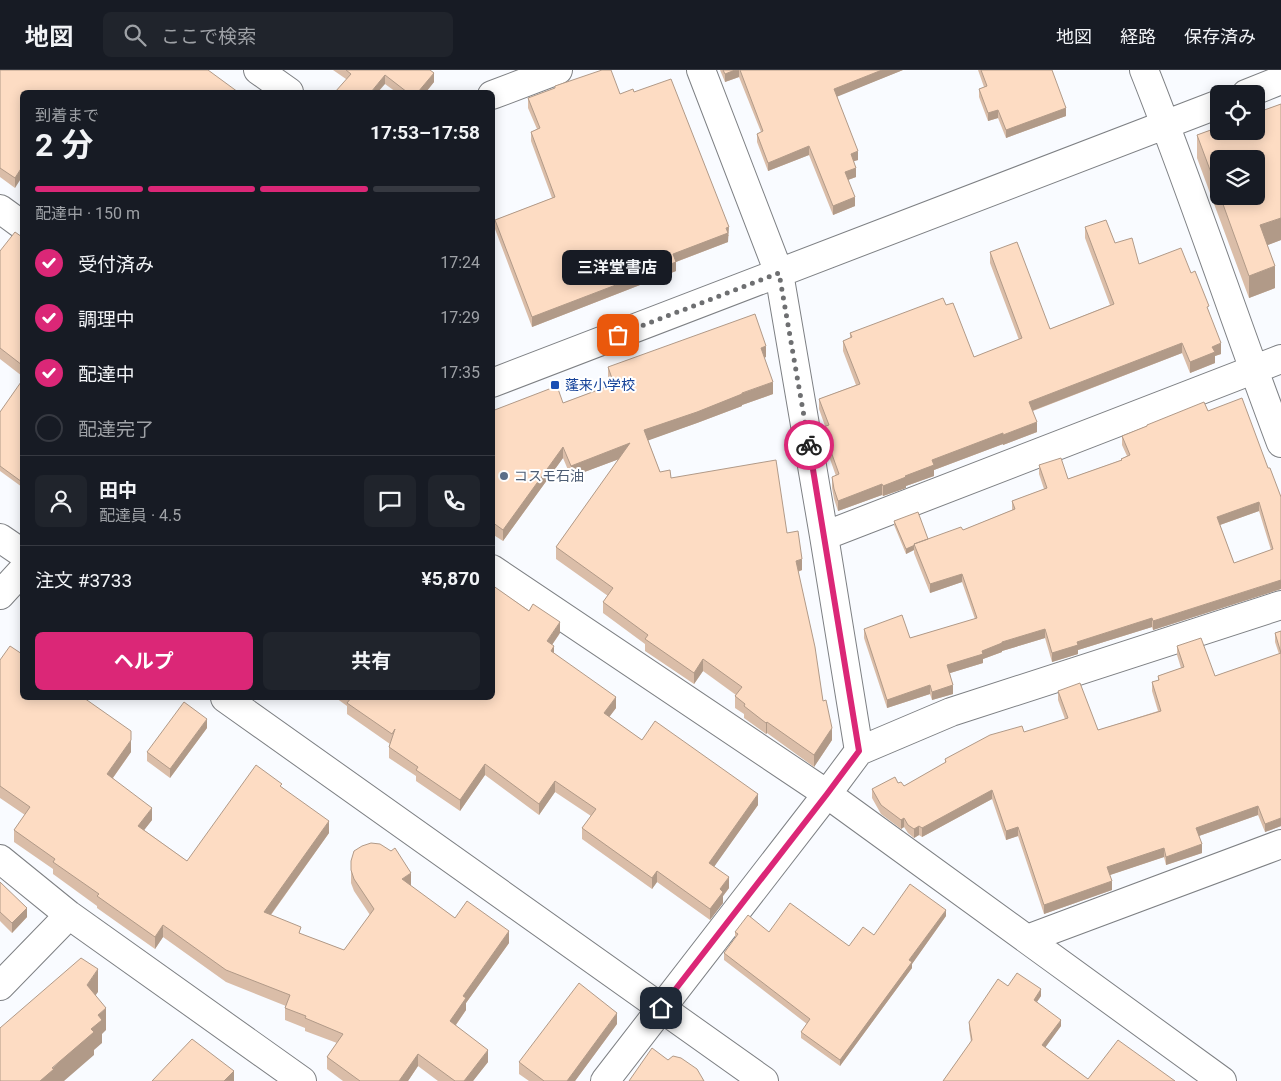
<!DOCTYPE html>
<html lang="ja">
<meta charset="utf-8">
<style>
:root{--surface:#171b24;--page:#20242c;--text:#f1f3f6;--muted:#9ea1a6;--line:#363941;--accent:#db2777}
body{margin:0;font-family:Roboto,"Noto Sans JP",sans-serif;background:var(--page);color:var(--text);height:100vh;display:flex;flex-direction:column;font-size:19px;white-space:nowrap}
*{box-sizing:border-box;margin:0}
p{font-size:16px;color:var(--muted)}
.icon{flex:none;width:28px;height:28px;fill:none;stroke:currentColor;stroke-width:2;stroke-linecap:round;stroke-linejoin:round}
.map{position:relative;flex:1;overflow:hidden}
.panel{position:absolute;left:20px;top:20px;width:475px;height:610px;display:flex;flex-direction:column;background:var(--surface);border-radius:8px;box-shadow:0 2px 12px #0003}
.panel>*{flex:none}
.tools{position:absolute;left:1210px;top:15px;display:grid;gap:10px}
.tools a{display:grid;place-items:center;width:55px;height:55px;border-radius:8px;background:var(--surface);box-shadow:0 2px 12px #0003;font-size:25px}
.pin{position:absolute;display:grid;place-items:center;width:42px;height:42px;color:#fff;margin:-21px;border-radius:10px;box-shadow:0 2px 8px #0006}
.courier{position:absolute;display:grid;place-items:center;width:50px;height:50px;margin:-25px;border:4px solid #db2777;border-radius:50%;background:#fff;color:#222;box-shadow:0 1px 6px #0007}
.bubble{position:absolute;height:35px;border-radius:8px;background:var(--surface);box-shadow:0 2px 12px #0003;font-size:16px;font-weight:700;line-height:35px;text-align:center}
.overview em{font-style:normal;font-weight:700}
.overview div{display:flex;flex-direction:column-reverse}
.overview{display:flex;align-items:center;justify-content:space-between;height:85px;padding:0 15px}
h1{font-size:32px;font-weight:700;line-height:38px}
.bar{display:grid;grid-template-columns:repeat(4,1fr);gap:8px 5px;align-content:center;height:60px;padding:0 15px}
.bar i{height:6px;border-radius:4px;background:var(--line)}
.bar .selected{background:var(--accent)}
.bar p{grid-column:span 4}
.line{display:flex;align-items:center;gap:12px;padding:0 15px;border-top:1px solid var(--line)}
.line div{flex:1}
.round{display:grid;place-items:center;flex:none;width:52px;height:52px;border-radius:8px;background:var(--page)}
ol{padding:0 15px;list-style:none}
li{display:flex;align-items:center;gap:15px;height:55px}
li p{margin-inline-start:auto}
li .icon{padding:5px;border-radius:50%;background:var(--accent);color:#fff;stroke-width:4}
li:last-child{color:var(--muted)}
li i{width:28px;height:28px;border:2px solid var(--line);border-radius:50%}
.button{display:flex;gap:10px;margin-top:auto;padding:10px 15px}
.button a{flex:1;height:58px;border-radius:8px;background:var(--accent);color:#fff;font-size:20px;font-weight:700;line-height:58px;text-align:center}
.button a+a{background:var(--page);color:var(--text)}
header{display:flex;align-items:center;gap:30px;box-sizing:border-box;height:70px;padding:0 25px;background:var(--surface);border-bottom:1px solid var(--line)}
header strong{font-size:24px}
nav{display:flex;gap:28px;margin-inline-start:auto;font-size:18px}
.search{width:350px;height:45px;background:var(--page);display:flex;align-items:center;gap:12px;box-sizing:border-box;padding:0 18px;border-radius:8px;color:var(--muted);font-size:19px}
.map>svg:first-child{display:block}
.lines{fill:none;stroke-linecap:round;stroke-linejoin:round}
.minor-casing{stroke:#7e8084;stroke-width:30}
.minor{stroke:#fff;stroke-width:28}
.wall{fill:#dabda8;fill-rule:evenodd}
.shaded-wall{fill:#b19a88}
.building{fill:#fddcc3;stroke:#b19a88;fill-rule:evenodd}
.done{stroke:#6e6f71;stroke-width:5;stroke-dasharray:0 9}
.route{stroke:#db2777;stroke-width:6}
.transit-dot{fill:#1a4fb4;stroke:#fff;stroke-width:2}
.service-dot{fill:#5c6f8a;stroke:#fff;stroke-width:2}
.labels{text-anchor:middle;stroke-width:4;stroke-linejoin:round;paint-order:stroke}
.transit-label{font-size:14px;fill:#164399;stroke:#fff;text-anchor:start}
.service-label{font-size:14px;fill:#4e5e75;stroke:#fff;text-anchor:start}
</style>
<header>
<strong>地図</strong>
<div class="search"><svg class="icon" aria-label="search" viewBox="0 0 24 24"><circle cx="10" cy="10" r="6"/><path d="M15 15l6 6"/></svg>ここで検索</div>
<nav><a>地図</a><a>経路</a><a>保存済み</a></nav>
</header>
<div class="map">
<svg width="1281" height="1011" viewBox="0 0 1281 1011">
<rect width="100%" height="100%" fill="#f9fbff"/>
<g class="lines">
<defs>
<path id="minor" d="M258 0 289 22
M701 0 779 203 824 466 859 681
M1144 0C1193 123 1234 249 1281 373
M1246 24 1281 10
M492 25 558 0
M0 139 22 155
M492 313 1219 34
M824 466 1281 289
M0 468 22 483
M492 499 827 724 1222 1011
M0 525 22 501
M225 628 764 1011
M0 789 69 845 302 1011
M1027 869 1281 774
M0 916 69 845
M605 1011 827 724 859 681 951 642 1281 535"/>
</defs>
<!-- minor casing -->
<use href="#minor" class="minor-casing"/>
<!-- minor -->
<use href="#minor" class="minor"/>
</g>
<!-- wall -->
<path class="wall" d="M0 0 22 22 15 118 0 107Z
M333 0H430L434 12 426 22H396L385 14 346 9Z
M720 0H903L837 26 858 90 854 91 856 107 848 110 855 136 833 145 809 85 768 101 757 72V64L761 62 739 7 725 12Z
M978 0H1052L1066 46 1006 68 998 48 988 51 979 27V19L984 17Z
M555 16 620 24 634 22 729 166H728V172L676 192V201L532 257 495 159V150L552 128 531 71V62L537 59 528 38V28L555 18Z
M1281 34V170L1267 175 1275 196V218L1249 228 1197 88V65L1219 57V61H1256V43ZM1219 89H1256V126H1219Z
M1085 157 1115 173 1139 194 1191 203 1209 242 1221 284 1215 286V293L1190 303 1182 283 1033 341 1037 362 1003 375V374L934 400V406L906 416V418L883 426 882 425 838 441 834 429 832 418V407L836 406 824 372 823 357 825 356 819 339V329L856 315 843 281V271L850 268V263L946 235 974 287 1019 270 990 193V182L1050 259 1110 235 1085 168Z
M22 167V306L0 289V181Z
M766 287 764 288 773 324 742 335V336L697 353 648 370 660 402 671 408 787 463 802 500 798 502 823 631 832 670 814 697 767 663 766 664 762 661 744 648V644L735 638V626L736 625 703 601 694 614 645 581V574L603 543V532L608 526 556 489V477L619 389 571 407 563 388 503 471 492 464V341L563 333 610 315 608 309V297Z
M22 313V417L0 401V342Z
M1208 341 1268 398 1281 427V519L1153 560 1152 557 1078 580V584L1052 592 1045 568 1002 581V582L983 589V593L950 603 953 624 932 630 930 624 887 638 864 568V559L910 568 975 549 962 512 930 523 914 483V480L906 484 894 455V451L928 469 963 460 1012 440V431L1044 419 1039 404V395L1068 409 1121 390V389L1127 386 1122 375V366L1147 356V355ZM1259 441 1271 480 1234 493 1220 455Z
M1281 561V756L1265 762 1258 745 1199 766 1202 783 1166 795 1164 787 1110 805 1112 820 1044 844 1018 766 1006 770 992 729 922 767 919 765 914 768 908 763 904 757 901 759 881 744 872 728V719L898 713 904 716 945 693V689L1065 649 1058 630V621L1098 660 1158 641 1152 621V612L1158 610V606L1181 598 1177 585V576L1215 606 1279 584 1275 572V563Z
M560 563 552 575 554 583 616 638 609 647 642 670 758 735 714 796 729 818 723 826V833L710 850 657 812 652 819 582 769V758L591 746 555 722 539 745 485 705 460 741 416 711V706L389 688V677L390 674 347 644V636L336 628H492Z
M0 590 131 682 113 708 152 750 144 760 187 791 282 717 329 763 271 845 301 864 344 880 370 845 354 821 351 813V800L411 815V816L455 848 509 873 466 933V940L456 955 488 992 473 1011H438L418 996 408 1011H343L327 999V987L337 973 305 961V958L285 950V938L286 936 226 912 163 867 155 879 97 838V836L53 804V799L14 772V760L25 745 0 728Z
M207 658 170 708 147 691V682Z
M0 812 27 847 12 863 0 851Z
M946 846 912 894V898L840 996 801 968V962L807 954 724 890V883L735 869V862H769L849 876 874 865Z
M1008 916 1041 926 1037 932 1061 956 1045 977 1088 1009 1175 1011H943L971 972 969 959V952Z
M617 954 575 1011H529L519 1004V992Z"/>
<!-- shaded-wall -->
<path class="shaded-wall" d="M735 0H739V7L725 12V4Z
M882 0H903L834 28V19Z
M434 3V12L426 22H418Z
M385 5V14L378 22H371Z
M1066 38V46L1006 68V60Z
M998 40V48L988 51V43Z
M809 76V85L768 101V93Z
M858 81V90L851 92V84Z
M22 97V107L15 118V108Z
M856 98V107L845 111V102Z
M855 127V136L833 145V136Z
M1281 148V170L1260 178V155Z
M729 157 728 172 673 193V184Z
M676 192V201L532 257V247Z
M1275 196V218L1249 228V206Z
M1182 273V283L1029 342V332Z
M1221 273V284L1215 286V293L1190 303V292L1212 277Z
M766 276V287L761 289V278Z
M773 312V324L742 335V336L697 353 644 372V360Z
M1037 352V362L1003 375V365Z
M1003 363V374L934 400V406L906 416V418L883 426V416L905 406 932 390Z
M630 373V385L571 407V396Z
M563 377V388L503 471V460Z
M882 414V425L838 441V431Z
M1259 432V441L1217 456V447Z
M914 475V480L906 484V479Z
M802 489V500L796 502V491Z
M962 504V512L930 523V514Z
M1281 510V519L1153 560V551Z
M1152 548V557L1078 580V584L1052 592V583L1077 572Z
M560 552V563L547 582V571Z
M1045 559V568L1002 581V582L983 589V593L947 604V595L1002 572Z
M554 576V587L551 581Z
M703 589V601L694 614V603Z
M930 615V624L887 638V630Z
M953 615V624L932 630V622Z
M616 627V638L604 654V643Z
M207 649V658L170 708V699Z
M767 652V663L766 664V653Z
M832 658V670L814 697V685Z
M131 670V682L107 716V704Z
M485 694V705L460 741V730Z
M555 711V722L539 745V734Z
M992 720V729L922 767V758Z
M758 724V735L709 804V793Z
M1258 736V745L1196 767V758Z
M152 738V750L138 768V756Z
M904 748V757L901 759V750Z
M1281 748V756L1265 762V754Z
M329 751V763L264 854V842Z
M919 756V765L914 768V759Z
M1018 757V766L1006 770V761Z
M1202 774V783L1166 795V787Z
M1164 778V787L1107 806V797Z
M657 801V812L652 819V808Z
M411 803V815L402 821V809Z
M729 807V818L723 826V833L710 850V839L720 819Z
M1112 811V820L1044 844V835Z
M27 838V847L12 863V853Z
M946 840V846L912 894V898L840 996V990L909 890Z
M163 855V867L155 879V867Z
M509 861V873L466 933V940L450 963V951L463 926Z
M98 899V922L87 937V915Z
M1041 919V926L1034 936V930Z
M106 938V960L102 964V973L94 980V985L64 1011H40L91 959 98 945Z
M617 943V954L575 1011H567Z
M1061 950V956L1042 982V975Z
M488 980V992L473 1011H464Z
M418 984V996L408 1011H399Z
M234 1001V1011H224Z"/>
<!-- building -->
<path class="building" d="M0 0H208L238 22H22V97L15 108 0 98Z
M346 0H430L434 3 418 22H407L385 5 371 22H335L351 4Z
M602 0H611L620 24 633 19 634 22 671 9 729 157 726 158 728 163 673 184 676 192 532 247 495 150 555 127 531 62 540 58 528 28 555 18V16Z
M723 0H735L725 4Z
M740 0H882L834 19 858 81 851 84 856 98 845 102 855 127 833 136 809 76 768 93 757 64 763 61Z
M981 0H1052L1066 38 1006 60 998 40 988 43 979 19 987 16Z
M1281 34V148L1260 155 1275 196 1249 206 1220 126H1256V89H1219V124L1197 65 1219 57V61H1256V43Z
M1106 150 1115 173 1132 168 1139 194 1181 178 1191 203 1195 201 1209 236 1207 237 1221 273 1212 277 1215 282 1190 292 1182 273 1029 332 1037 352 1003 365V363L932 390 934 395 905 406 906 407 883 416 882 414 838 431 834 419 832 407 839 404 824 362 823 357 829 355 819 329 860 314 843 271 852 267 850 263 943 228 946 235 953 233 974 287 1022 268 990 182 1017 172 1050 259 1114 234 1085 157Z
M15 162 22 167V295L0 278V181Z
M755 244 766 276 761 278 773 312 742 323V324L697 342 644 360 660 402 670 400 671 408 776 390 787 463 798 461 802 489 796 491 815 577 823 631 826 630 832 658 814 685 767 652 766 653 762 650 744 636 745 634 735 626 742 617 703 589 694 603 645 569 648 565 603 532 613 518 556 477 630 373 571 396 563 377 503 460 492 452V341L557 316 563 333 614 314 608 297Z
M21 312 22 313V412L0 396V342Z
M1242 328 1268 398H1270L1281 427V510L1153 551 1152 548 1077 572 1078 575 1052 583 1045 559 1002 572V573L982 581 983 584 947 595 953 615 932 622 930 615 887 630 864 559 902 545 910 568 977 548 962 504 930 514 914 474 961 457 963 460 1015 439 1012 431 1047 418 1039 395 1061 388 1068 409 1122 390 1121 389 1130 385 1122 366 1147 356V355L1204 332 1208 341ZM1259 432 1273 479 1234 493 1217 447Z
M918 442 928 469 914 474 915 475 906 479 894 451Z
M492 515 529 541 533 534 560 552 547 571 554 576 551 581 616 627 604 643 642 670 655 651 758 724 709 793 729 807 720 819 723 822 710 839 657 801 652 808 582 758 596 739 555 711 539 734 485 694 460 730 416 700 418 697 389 677 395 659 392 664 347 633 351 628H492Z
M1281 561V583L1275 563Z
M1201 568 1215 606 1281 583V748L1265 754 1258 736 1196 758 1202 774 1166 787 1164 778 1107 797 1112 811 1044 835 1018 757 1006 761 992 720 922 758 919 756 914 759 908 755 904 748 901 750 881 735 872 719 895 707 898 713 901 712 904 716 946 692 945 689 990 665 1022 656 1024 662 1068 648 1058 621 1080 613 1098 660 1161 641 1152 612 1159 610 1158 606 1184 597 1177 576Z
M10 576 22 584V628H84L131 661V670L107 704 152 738 138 756 187 791 256 695 282 714 280 716 329 751 264 842 301 857 299 863 344 880 374 839 354 809 351 800V791L354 781 362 776 371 773 380 774 391 781 395 778 411 803 402 809 455 848 467 831 509 861 463 926 466 928 450 951 488 980 464 1011H455L418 984 399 1011H360L327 987 343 964 305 948 306 946 285 938 290 925 226 900 163 855 155 867 97 826 99 824 53 792 55 789 14 760 30 737 0 716V590Z
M184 632 207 649 170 699 147 682Z
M0 812 27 838 12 853 0 842Z
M910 814 946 840 909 890 912 892 840 990 801 962 810 949 724 883 738 864 735 862 748 845 769 862 790 833 849 876 863 857 874 865Z
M81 888 98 899 87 915 106 938 98 945 102 950 91 959 94 962 52 998 54 999 40 1011H0V958Z
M1017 903 1041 919 1034 930 1061 950 1042 975 1088 1009 1118 970 1175 1011H943L972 970 969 952 998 909 1008 916Z
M579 913 617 943 567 1011H544L519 992Z
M192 969 234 1001 224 1011H152Z
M652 978 668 990 673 986 681 988 697 999 704 1011H629Z"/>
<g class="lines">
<!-- done -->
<path class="done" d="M618 265 779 203 809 375"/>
<!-- route -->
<path class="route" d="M661 938 827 724 859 681 809 375"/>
</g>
<!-- markers -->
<rect class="transit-dot" x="550" y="310" width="10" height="10" rx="2.5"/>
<circle class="service-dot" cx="504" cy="406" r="5"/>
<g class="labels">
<!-- transit labels -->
<g class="transit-label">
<text x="565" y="320">蓬来小学校</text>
</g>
<!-- service labels -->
<g class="service-label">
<text x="514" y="411">コスモ石油</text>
</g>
</g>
</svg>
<div class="tools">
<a><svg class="icon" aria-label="locate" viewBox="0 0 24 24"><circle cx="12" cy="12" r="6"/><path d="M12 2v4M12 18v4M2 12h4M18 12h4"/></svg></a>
<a><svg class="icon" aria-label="layers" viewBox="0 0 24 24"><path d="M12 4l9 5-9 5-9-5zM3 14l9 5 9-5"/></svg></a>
</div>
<div class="pin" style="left:618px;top:265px;background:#ea580c"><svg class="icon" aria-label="bag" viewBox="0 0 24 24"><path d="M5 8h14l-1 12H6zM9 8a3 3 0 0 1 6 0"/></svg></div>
<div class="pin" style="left:661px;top:938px;background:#1f2937"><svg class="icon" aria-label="home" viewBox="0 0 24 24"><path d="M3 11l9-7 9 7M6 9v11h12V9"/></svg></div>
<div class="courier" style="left:809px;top:375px"><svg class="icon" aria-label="bike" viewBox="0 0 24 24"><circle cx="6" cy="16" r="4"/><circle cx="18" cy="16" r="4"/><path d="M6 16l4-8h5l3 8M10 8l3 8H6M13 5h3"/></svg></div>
<div class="bubble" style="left:562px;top:180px;width:110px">三洋堂書店</div>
<section class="panel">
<div class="overview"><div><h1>2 分</h1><p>到着まで</p></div><em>17:53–17:58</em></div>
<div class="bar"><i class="selected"></i><i class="selected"></i><i class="selected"></i><i></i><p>配達中 · 150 m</p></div>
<ol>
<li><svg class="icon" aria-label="check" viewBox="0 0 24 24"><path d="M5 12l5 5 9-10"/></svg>受付済み<p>17:24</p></li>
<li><svg class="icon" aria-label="check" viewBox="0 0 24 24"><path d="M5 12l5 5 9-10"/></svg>調理中<p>17:29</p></li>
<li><svg class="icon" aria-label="check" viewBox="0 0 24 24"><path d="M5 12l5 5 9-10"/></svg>配達中<p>17:35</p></li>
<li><i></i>配達完了</li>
</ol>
<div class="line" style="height:90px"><a class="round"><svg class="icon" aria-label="person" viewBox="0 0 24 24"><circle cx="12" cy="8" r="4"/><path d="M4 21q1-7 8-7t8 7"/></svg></a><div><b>田中</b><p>配達員 · 4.5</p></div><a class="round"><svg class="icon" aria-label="chat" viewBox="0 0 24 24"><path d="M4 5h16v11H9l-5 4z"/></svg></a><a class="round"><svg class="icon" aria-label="phone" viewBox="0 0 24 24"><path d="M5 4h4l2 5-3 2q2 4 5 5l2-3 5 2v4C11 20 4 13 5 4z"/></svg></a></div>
<div class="line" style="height:65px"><div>注文 #3733</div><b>¥5,870</b></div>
<div class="button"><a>ヘルプ</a><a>共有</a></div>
</section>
</div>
